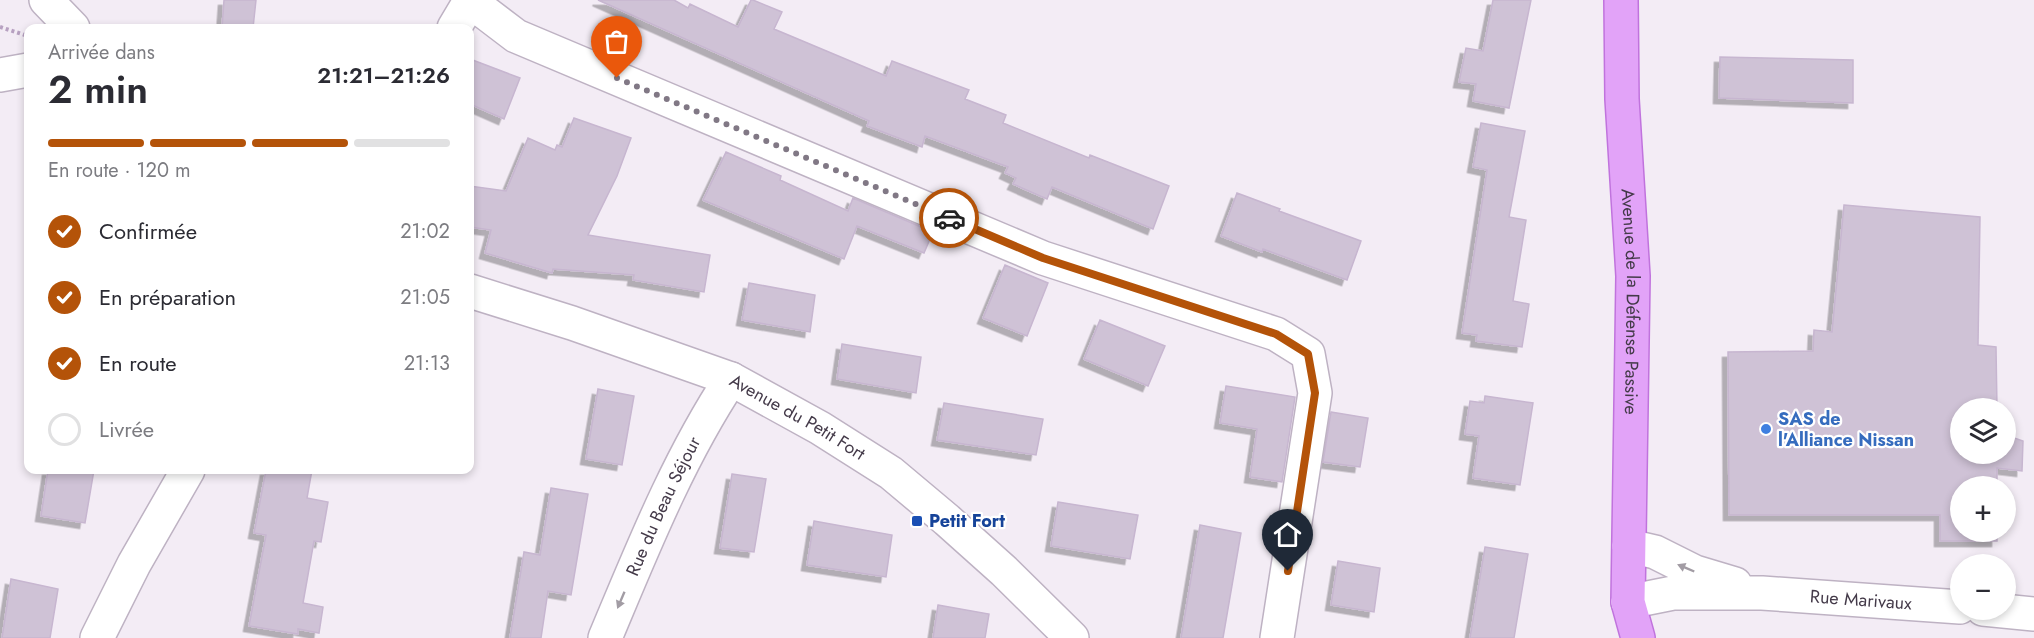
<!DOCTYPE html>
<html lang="fr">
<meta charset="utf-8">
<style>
:root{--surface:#fff;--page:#f2f2f3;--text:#2b2b33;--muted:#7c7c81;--line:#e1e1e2;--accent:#b45309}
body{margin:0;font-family:Jost,sans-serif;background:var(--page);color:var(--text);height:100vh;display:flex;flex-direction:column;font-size:22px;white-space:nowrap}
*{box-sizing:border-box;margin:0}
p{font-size:20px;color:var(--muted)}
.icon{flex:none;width:33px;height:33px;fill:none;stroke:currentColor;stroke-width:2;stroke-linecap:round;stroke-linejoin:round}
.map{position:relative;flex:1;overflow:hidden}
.sheet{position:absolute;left:24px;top:24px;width:450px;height:450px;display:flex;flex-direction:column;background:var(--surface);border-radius:12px;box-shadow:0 3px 9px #0003}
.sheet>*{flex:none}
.controls{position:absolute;left:1950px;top:398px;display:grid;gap:12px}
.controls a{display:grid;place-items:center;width:66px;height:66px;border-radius:50%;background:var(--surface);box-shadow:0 3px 9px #0003;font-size:30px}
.pin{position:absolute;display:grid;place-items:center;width:51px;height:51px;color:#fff;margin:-62px -26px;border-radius:50% 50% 50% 0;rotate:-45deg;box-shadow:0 0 6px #0007}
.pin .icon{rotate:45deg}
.courier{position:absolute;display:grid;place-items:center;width:60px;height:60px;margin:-30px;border:4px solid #b45309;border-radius:50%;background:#fff;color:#222;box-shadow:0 2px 8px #0007}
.overview em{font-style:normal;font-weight:600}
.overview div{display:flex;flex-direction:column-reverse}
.overview{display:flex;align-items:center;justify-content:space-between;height:102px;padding:0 24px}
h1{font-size:39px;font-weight:600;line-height:45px}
.bar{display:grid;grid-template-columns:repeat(4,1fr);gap:9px 6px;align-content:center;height:72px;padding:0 24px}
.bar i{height:8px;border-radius:4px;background:var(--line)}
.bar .current{background:var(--accent)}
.bar p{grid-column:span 4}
ol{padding:0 24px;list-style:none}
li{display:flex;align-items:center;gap:18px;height:66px}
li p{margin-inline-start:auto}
li .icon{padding:6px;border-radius:50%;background:var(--accent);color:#fff;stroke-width:4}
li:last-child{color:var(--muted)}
li i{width:33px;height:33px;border:3px solid var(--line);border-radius:50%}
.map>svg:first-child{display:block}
.building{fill:#cfc2d6;stroke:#c7b6d0;stroke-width:1.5;filter:url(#shadow)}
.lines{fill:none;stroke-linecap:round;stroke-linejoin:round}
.street-casing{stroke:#beb2c3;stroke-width:36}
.primary-casing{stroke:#c073dd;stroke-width:36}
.path{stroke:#b7a1c1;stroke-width:4;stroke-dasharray:3 3;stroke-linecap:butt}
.street{stroke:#fff;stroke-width:33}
.primary{stroke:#e2a3f8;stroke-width:33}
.oneway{fill:#a29ca4}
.done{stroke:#817885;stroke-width:6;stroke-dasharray:0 10.8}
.route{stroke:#b45309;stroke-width:8}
.shop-dot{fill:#3f7fe0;stroke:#fff;stroke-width:2}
.transit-dot{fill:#1a4fb4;stroke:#fff;stroke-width:2}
.labels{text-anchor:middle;stroke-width:4.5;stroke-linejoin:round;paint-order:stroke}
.street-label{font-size:18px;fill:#443a49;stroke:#fff}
.shop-label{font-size:18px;font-weight:bold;fill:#366cbe;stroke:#fff;text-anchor:start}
.transit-label{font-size:18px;font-weight:bold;fill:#164399;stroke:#fff;text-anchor:start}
</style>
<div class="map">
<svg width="2034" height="638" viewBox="0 0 2034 638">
<defs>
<filter id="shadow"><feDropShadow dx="-5.5" dy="5.5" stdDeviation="0" flood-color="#0004"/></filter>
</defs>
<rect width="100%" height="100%" fill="#f3ecf5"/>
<!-- building -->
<path class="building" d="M224 0H256L253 28H222Z
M598 0H674L688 8 690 4 738 27 751 0H753L782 12 774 29 886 76 892 61 969 90 965 99 1006 115 1003 123 1089 158 1090 155 1169 186 1153 229 1052 187 1047 199 1013 184 1016 178 1005 173 1008 167 925 136 922 147 867 126 869 121Z
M1493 0H1531L1509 108 1473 101 1476 84 1459 82 1466 48 1483 51Z
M1720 57 1853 60V103L1719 98Z
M470 59 520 78 504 119 470 104Z
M574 118 631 138 617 176 588 235 710 255 704 292 633 280 634 275 553 269 552 273 485 253 491 230 470 227V186L506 191 528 138 555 150 557 145 562 147Z
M1481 123 1525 131 1509 217 1526 220 1513 301 1529 304 1522 347 1476 341 1477 335 1462 333 1487 170 1473 167Z
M726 152 781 176 780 180 848 211 853 198 933 232 924 253 857 226 844 259 703 200Z
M1237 193 1280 209 1279 211 1361 241 1347 280 1263 249 1262 252 1221 236Z
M1844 205 1980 217 1978 345 1996 347 1997 408H1960V453H2006V435L2023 441 2022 471 1997 468V486H1960V531H1997V541H1940V515H1729L1728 352 1813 351 1814 330 1832 332Z
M1005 265 1048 283 1027 336 983 318Z
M749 283 815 295 810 332 742 320Z
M1100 320 1165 346 1148 386 1084 359Z
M842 344 921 357 916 393 837 379Z
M1226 386 1295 397 1282 482 1250 477 1257 429 1220 423Z
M598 389 634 396 622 465 586 459Z
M1485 396 1533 403 1520 485 1473 478 1479 436 1465 434 1470 401 1484 403Z
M944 403 1043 419 1036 455 937 440Z
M1331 412 1368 418 1360 467 1323 462Z
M48 470H94L85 523 41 516Z
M266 470H312L307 498 328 502 321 542 314 541 303 603 323 607 319 633 298 629V634L249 626 266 535 254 533Z
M732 474 766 479 754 552 720 548Z
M551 488 588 494 571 595 548 591 541 638H510L524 552 540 555Z
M1058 502 1138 515 1130 559 1051 546Z
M814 521 892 535 886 577 807 565Z
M1200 525 1241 533 1223 638H1181Z
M1485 547 1528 554 1514 638H1470Z
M1338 561 1380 568 1374 612 1331 605Z
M11 579 58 589 50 638H2Z
M938 605 989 614 985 638H933Z"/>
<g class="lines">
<defs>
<g id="street">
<path d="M46 0 73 28"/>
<path d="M470 1 516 36 1043 258 1276 334 1308 354 1315 393 1277 638"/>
<path d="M454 28 470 1"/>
<path d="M0 75 28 70"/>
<path id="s1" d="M470 291 572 323 731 379 820 428 891 473 947 520 1004 571 1072 638"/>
<path d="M1629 546 1655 552 1695 572 1735 584"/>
<path id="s2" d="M1628 602 1673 593H1762L1960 607"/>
<path d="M1983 609 2034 614"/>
<path d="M97 638 134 564 188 470"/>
<path id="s3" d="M605 638C642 550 678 459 731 379"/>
</g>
<g id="primary">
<path id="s4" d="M1621 0 1622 99 1633 276 1628 602 1638 638"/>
</g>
</defs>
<!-- street casing -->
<use href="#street" class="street-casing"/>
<!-- primary casing -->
<use href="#primary" class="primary-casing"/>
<!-- path -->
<path class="path" d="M0 27 25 35"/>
<!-- street -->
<use href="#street" class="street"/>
<!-- primary -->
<use href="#primary" class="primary"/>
</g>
<!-- one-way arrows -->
<defs><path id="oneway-solid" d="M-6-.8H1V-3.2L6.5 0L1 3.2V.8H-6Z" transform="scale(1.5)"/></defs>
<g class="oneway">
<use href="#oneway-solid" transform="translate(1686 568) rotate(-157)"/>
<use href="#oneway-solid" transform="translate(621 600) rotate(113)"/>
</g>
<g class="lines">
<!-- done -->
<path class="done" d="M617 78 949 218"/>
<!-- route -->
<path class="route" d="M949 218 1043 258 1276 334 1308 354 1315 393 1288 571"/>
</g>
<!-- markers -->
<circle class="shop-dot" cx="1766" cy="429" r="6"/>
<rect class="transit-dot" x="911" y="515" width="12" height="12" rx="3"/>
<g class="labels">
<!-- street labels -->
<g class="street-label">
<text dy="6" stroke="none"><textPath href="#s4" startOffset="302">Avenue de la Défense Passive</textPath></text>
<text dy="6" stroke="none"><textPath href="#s1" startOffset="352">Avenue du Petit Fort</textPath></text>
<text dy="6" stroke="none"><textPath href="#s3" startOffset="144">Rue du Beau Séjour</textPath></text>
<text dy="6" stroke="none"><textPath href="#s2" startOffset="234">Rue Marivaux</textPath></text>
</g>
<!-- shop labels -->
<g class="shop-label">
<text x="1778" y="425">SAS de<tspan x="1778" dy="21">l'Alliance Nissan</tspan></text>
</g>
<!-- transit labels -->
<g class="transit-label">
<text x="929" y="527">Petit Fort</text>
</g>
</g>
</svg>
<div class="controls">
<a><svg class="icon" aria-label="layers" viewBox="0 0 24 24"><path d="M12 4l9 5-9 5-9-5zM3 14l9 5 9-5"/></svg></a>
<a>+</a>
<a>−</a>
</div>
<div class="pin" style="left:617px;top:78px;background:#ea580c"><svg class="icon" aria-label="bag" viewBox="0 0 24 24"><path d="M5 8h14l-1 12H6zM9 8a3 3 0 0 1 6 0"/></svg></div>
<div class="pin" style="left:1288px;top:571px;background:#1f2937"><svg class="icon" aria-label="home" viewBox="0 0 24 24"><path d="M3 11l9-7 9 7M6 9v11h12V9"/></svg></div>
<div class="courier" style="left:949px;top:218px"><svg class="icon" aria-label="car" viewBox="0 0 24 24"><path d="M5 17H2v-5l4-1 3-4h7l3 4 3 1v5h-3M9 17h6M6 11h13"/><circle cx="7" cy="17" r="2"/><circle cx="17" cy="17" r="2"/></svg></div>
<section class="sheet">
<div class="overview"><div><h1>2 min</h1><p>Arrivée dans</p></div><em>21:21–21:26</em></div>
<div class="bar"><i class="current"></i><i class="current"></i><i class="current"></i><i></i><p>En route · 120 m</p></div>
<ol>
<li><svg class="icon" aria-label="check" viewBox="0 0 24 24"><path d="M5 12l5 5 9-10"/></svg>Confirmée<p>21:02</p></li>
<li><svg class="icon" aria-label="check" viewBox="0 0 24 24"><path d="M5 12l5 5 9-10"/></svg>En préparation<p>21:05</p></li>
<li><svg class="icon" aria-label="check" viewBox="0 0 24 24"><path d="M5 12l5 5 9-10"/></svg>En route<p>21:13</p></li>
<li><i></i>Livrée</li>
</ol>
</section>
</div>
